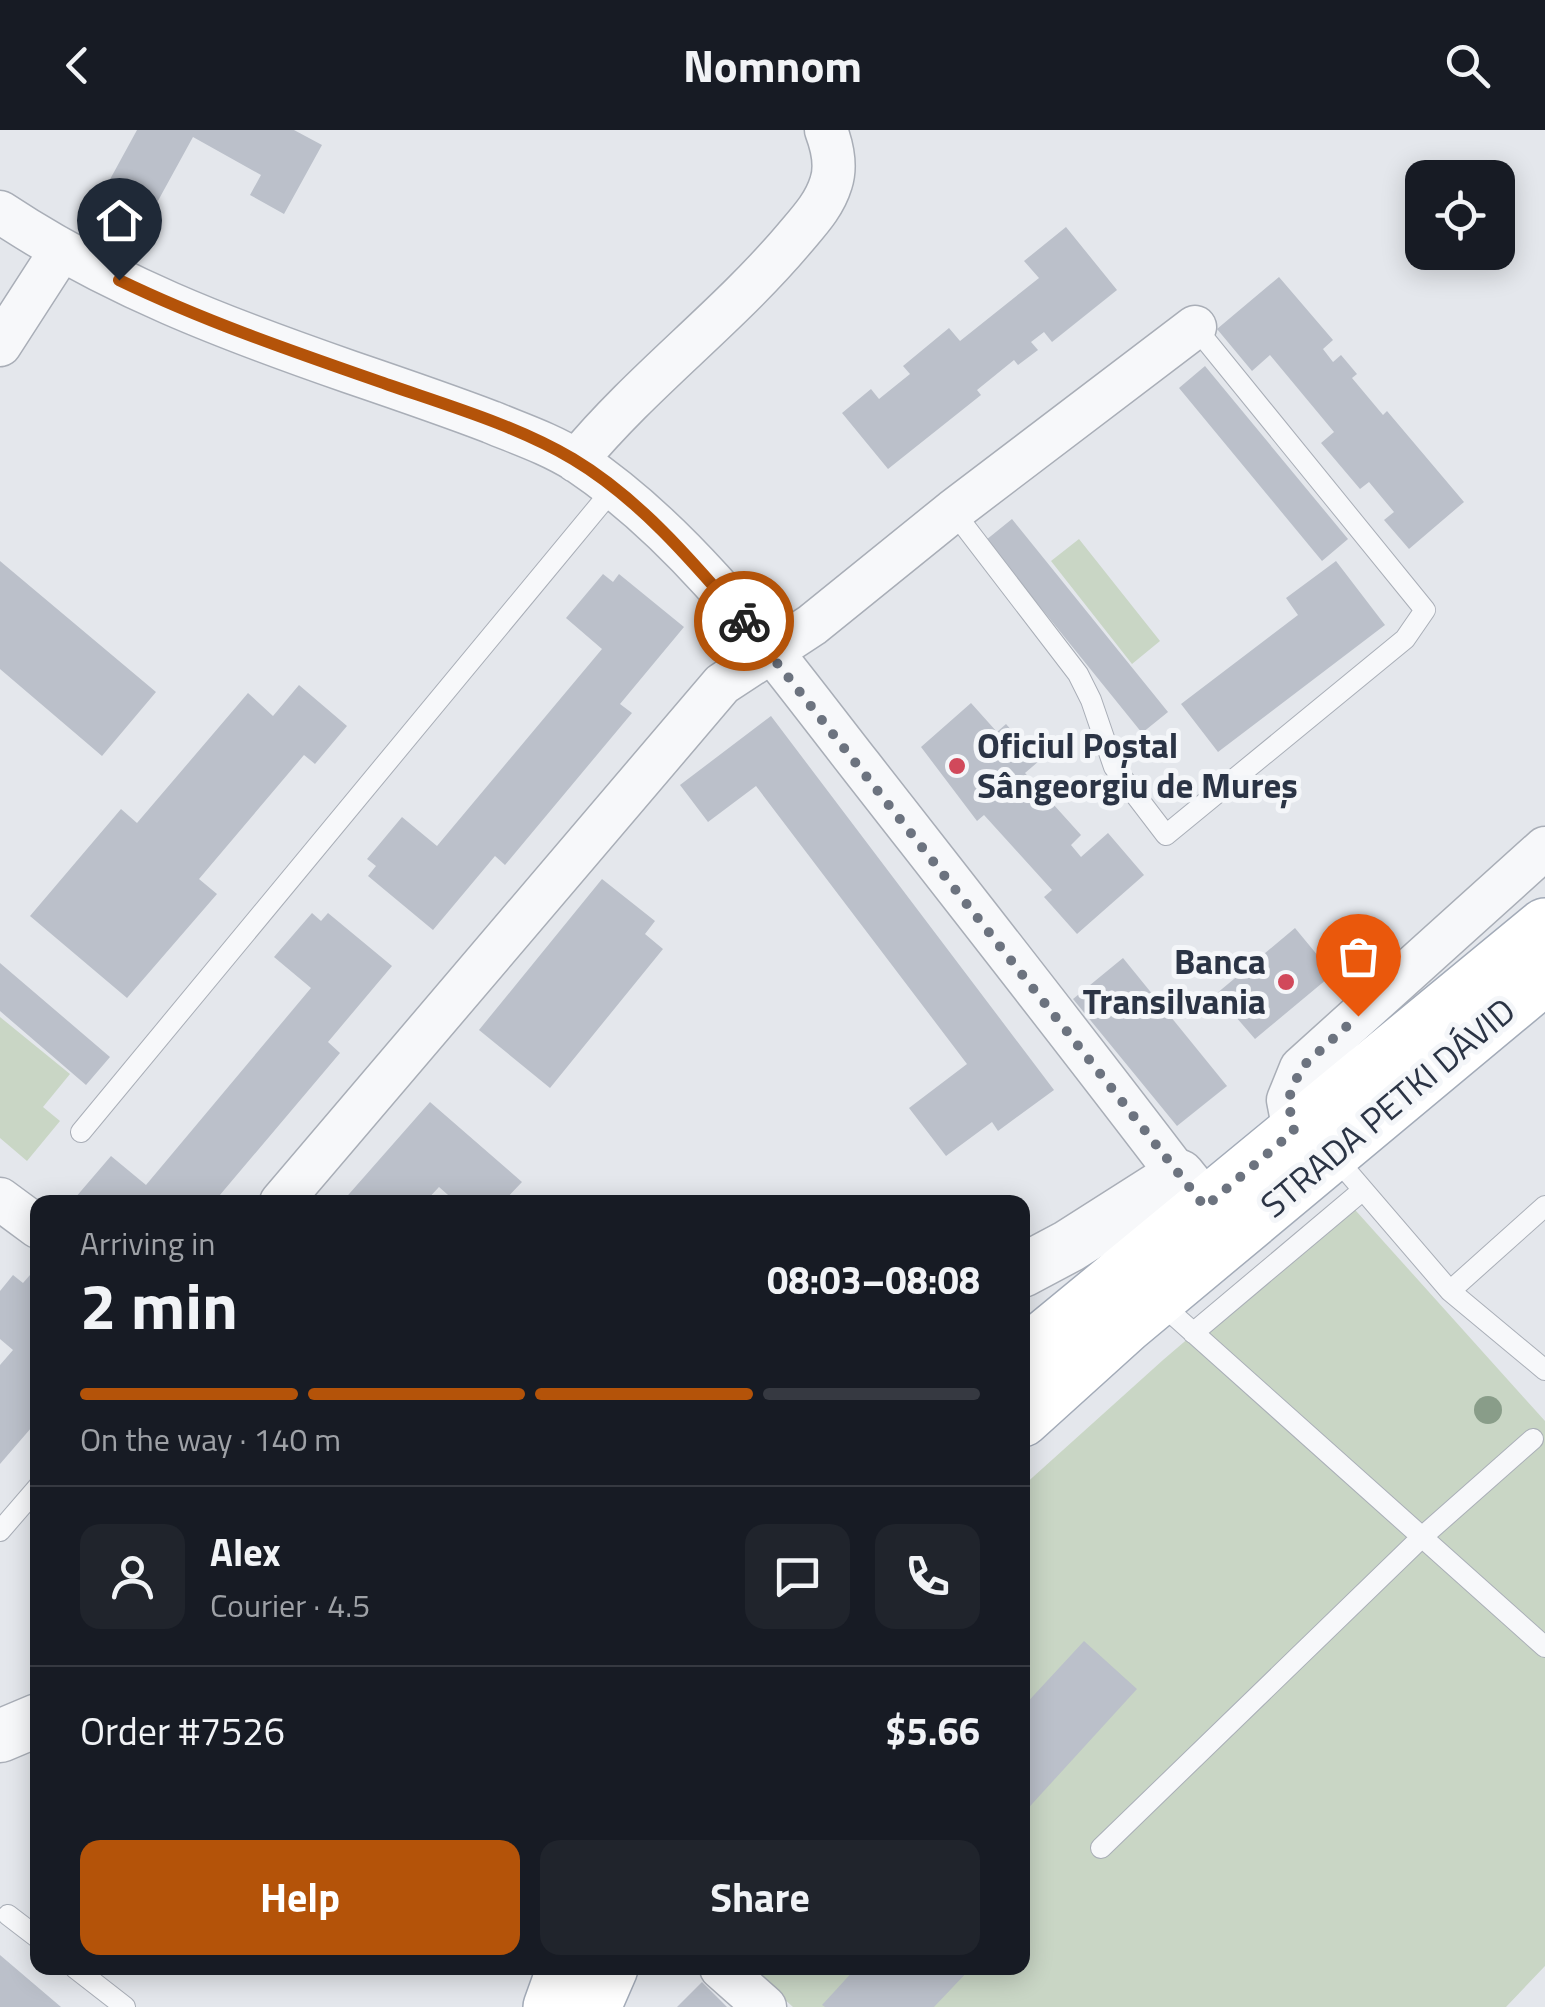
<!DOCTYPE html>
<meta charset="utf-8">
<style>
:root{--surface:#171b24;--page:#20242c;--text:#f1f3f6;--muted:#9ea1a6;--line:#363941;--accent:#b45309}
body{margin:0;font-family:"Titillium Web",sans-serif;background:var(--page);color:var(--text);height:100vh;display:flex;flex-direction:column;font-size:38px;white-space:nowrap}
*{box-sizing:border-box;margin:0}
p{font-size:32px;color:var(--muted)}
.icon{flex:none;width:55px;height:55px;fill:none;stroke:currentColor;stroke-width:2;stroke-linecap:round;stroke-linejoin:round}
.map{position:relative;flex:1;overflow:hidden}
.details{position:absolute;left:30px;top:1065px;width:1000px;height:780px;display:flex;flex-direction:column;background:var(--surface);border-radius:20px;box-shadow:0 5px 25px #0003}
.details>*{flex:none}
.fabs{position:absolute;left:1405px;top:30px;display:grid;gap:20px}
.fabs a{display:grid;place-items:center;width:110px;height:110px;border-radius:20px;background:var(--surface);box-shadow:0 5px 25px #0003;font-size:50px}
.pin{position:absolute;display:grid;place-items:center;width:85px;height:85px;color:#fff;margin:-102px -42px;border-radius:50% 50% 50% 0;rotate:-45deg;box-shadow:0 0 10px #0007}
.pin .icon{rotate:45deg}
.courier{position:absolute;display:grid;place-items:center;width:100px;height:100px;margin:-50px;border:8px solid #b45309;border-radius:50%;background:#fff;color:#222;box-shadow:0 2px 12px #0007}
.overview em{font-style:normal;font-weight:700}
.overview div{display:flex;flex-direction:column-reverse}
.overview{display:flex;align-items:center;justify-content:space-between;height:170px;padding:0 50px}
h1{font-size:65px;font-weight:700;line-height:75px}
.bar{display:grid;grid-template-columns:repeat(4,1fr);gap:15px 10px;align-content:center;height:120px;padding:0 50px}
.bar i{height:12px;border-radius:8px;background:var(--line)}
.bar .selected{background:var(--accent)}
.bar p{grid-column:span 4}
.line{display:flex;align-items:center;gap:25px;padding:0 50px;border-top:2px solid var(--line)}
.line div{flex:1}
.round{display:grid;place-items:center;flex:none;width:105px;height:105px;border-radius:20px;background:var(--page)}
.cta{display:flex;gap:20px;margin-top:auto;padding:20px 50px}
.cta a{flex:1;height:115px;border-radius:20px;background:var(--accent);color:#fff;font-size:40px;font-weight:700;line-height:115px;text-align:center}
.cta a+a{background:var(--page);color:var(--text)}
header{display:flex;justify-content:space-between;align-items:center;height:130px;padding:0 50px;background:var(--surface);font-size:45px;font-weight:700}
.map>svg:first-child{display:block}
.green{fill:#c9d6c5}
.building{fill:#bbc0ca}
.lines{fill:none;stroke-linecap:round;stroke-linejoin:round}
.service-casing{stroke:#a9aeb7;stroke-width:22}
.minor-casing{stroke:#a9aeb7;stroke-width:45}
.tertiary-casing{stroke:#a9aeb7;stroke-width:55}
.primary-casing{stroke:#a3abb8;stroke-width:58}
.service{stroke:#f7f8fa;stroke-width:20}
.minor{stroke:#f7f8fa;stroke-width:42}
.tertiary{stroke:#f7f8fa;stroke-width:52}
.primary{stroke:#fff;stroke-width:55}
.tree{fill:#899d89}
.done{stroke:#6c737f;stroke-width:10;stroke-dasharray:0 18}
.route{stroke:#b45309;stroke-width:12}
.poi-dot{fill:#d1495b;stroke:#f4f6f9;stroke-width:4}
.labels{text-anchor:middle;stroke-width:10;stroke-linejoin:round;paint-order:stroke}
.poi-label{font-size:35px;font-weight:bold;fill:#2b3445;stroke:#f4f6f9;text-anchor:start}
.street-label{font-size:35px;fill:#2b3445;stroke:#f4f6f9}
</style>
<header><svg class="icon" aria-label="back" viewBox="0 0 24 24"><path d="M15 5l-7 7 7 7"/></svg>Nomnom<svg class="icon" aria-label="search" viewBox="0 0 24 24"><circle cx="10" cy="10" r="6"/><path d="M15 15l6 6"/></svg></header>
<div class="map">
<svg width="1545" height="1877" viewBox="0 0 1545 1877">
<rect width="100%" height="100%" fill="#e4e7ec"/>
<!-- green -->
<path class="green" d="M1079 409 1160 511 1132 534 1051 431Z
M0 887 70 944 43 977 60 991 27 1031 0 1008Z
M1348 1072 1545 1291V1836L1506 1877H793L750 1838H1022L1023 1356 1163 1230Z"/>
<!-- building -->
<path class="building" d="M137 0H294L322 15 284 84 250 65 261 45 193 7 148 89 102 64Z
M1066 97 1117 160 1052 212 1044 202 1031 212 1038 220 1018 235 1014 230 977 260 981 265 888 339 842 283 871 259 879 269 910 244 903 236 949 198 960 211 1039 148 1024 131Z
M1279 147 1333 210 1323 219 1333 232 1341 225 1357 244 1352 248 1383 285 1387 281 1464 372 1409 419 1384 390 1394 382 1369 352 1360 359 1321 313 1334 302 1270 225 1252 241 1217 199Z
M1205 236 1348 409 1322 431 1179 258Z
M1012 389 1168 582 1142 603 986 410Z
M0 431 156 562 102 626 0 539Z
M1336 431 1385 495 1218 622 1181 574 1298 485 1286 468Z
M603 444 613 452 619 444 684 497 620 574 632 583 505 735 495 726 433 800 368 746 376 736 367 729 402 687 437 716 602 519 566 488Z
M299 555 347 596 315 634 304 625 199 749 217 764 127 868 30 786 121 679 137 693 248 563 273 586Z
M971 573 997 602 1006 594 1039 631 1025 643 1081 705 1071 715 1081 727 1108 703 1144 745 1077 804 1044 767 1052 760 984 685 977 691 921 617Z
M771 586 1054 960 998 1001 992 992 946 1026 909 978 967 934 756 656 708 692 680 655Z
M602 749 655 791 645 804 663 819 550 958 479 900Z
M312 783 321 791 328 783 392 836 328 912 340 923 214 1072 203 1065 197 1072H80L75 1068 111 1026 146 1055 311 858 274 827Z
M1295 798 1333 844 1255 909 1216 864Z
M1123 828 1227 956 1177 996 1073 869Z
M0 833 110 927 86 955 0 881Z
M430 972 522 1052 503 1072H456L439 1057 425 1072H342Z
M13 1145 23 1153 30 1145 38 1151V1265L30 1274 38 1281V1290L0 1334V1235L13 1220 0 1209V1161Z
M1084 1511 1137 1559 1022 1685V1578Z
M0 1825 61 1877H0Z
M856 1838H971L934 1877H825L822 1875Z
M702 1852 727 1877H677Z"/>
<g class="lines">
<defs>
<path id="service" d="M953 381 1078 544 1091 570 1114 637 1166 705 1405 509 1425 480 1195 197
M81 1002 613 359
M1334 1026 1450 1161 1545 1240
M1450 1161 1545 1076
M1158 1171 1545 1517
M1193 1203 1363 1060
M0 1401 38 1357
M1101 1718 1422 1407 1533 1309
M8 1785 38 1808
M75 1838 125 1877"/>
<path id="minor" d="M0 82C110 155 226 199 350 242 397 258 444 274 491 292 520 304 550 314 577 331 692 408 776 528 860 635 967 772 1074 908 1179 1046
M0 215 60 122
M576 331C642 251 726 189 793 110 808 92 824 76 831 53 837 35 832 16 826 0
M1294 1001 1288 970 1301 938 1545 718
M0 1069 38 1097
M281 1072 722 554 812 495 953 381 1195 197
M721 1838 765 1877"/>
<path id="tertiary" d="M1022 1141 1069 1116 1179 1046 1230 1109
M0 1606 38 1590"/>
<path id="primary" d="M1022 1227 1545 796
M1022 1289 1126 1195 1545 846
M551 1877 565 1838
M593 1877 610 1838"/>
</defs>
<!-- service casing -->
<use href="#service" class="service-casing"/>
<!-- minor casing -->
<use href="#minor" class="minor-casing"/>
<!-- tertiary casing -->
<use href="#tertiary" class="tertiary-casing"/>
<!-- primary casing -->
<use href="#primary" class="primary-casing"/>
<!-- service -->
<use href="#service" class="service"/>
<!-- minor -->
<use href="#minor" class="minor"/>
<!-- tertiary -->
<use href="#tertiary" class="tertiary"/>
<!-- primary -->
<use href="#primary" class="primary"/>
</g>
<!-- trees -->
<circle class="tree" cx="1488" cy="1280" r="14"/>
<g class="lines">
<!-- done -->
<path class="done" d="M744 491 1205 1077 1294 1001 1288 970 1301 938 1358 886"/>
<!-- route -->
<path class="route" d="M119 150C206 192 297 223 389 255 450 276 517 296 573 329 640 369 694 433 744 491"/>
</g>
<!-- markers -->
<g class="poi-dot">
<circle cx="957" cy="636" r="10"/>
<circle cx="1286" cy="852" r="10"/>
</g>
<g class="labels">
<!-- poi labels -->
<g class="poi-label">
<text x="977" y="628">Oficiul Poștal<tspan x="977" dy="40">Sângeorgiu de Mureș</tspan></text>
<text x="1266" y="844" text-anchor="end">Banca<tspan x="1266" dy="40">Transilvania</tspan></text>
</g>
<!-- street labels -->
<g class="street-label">
<text transform="translate(1388 978) rotate(-40)" y="12">STRADA PETKI DÁVID</text>
</g>
</g>
</svg>
<div class="fabs">
<a><svg class="icon" aria-label="locate" viewBox="0 0 24 24"><circle cx="12" cy="12" r="6"/><path d="M12 2v4M12 18v4M2 12h4M18 12h4"/></svg></a>
</div>
<div class="pin" style="left:1358px;top:886px;background:#ea580c"><svg class="icon" aria-label="bag" viewBox="0 0 24 24"><path d="M5 8h14l-1 12H6zM9 8a3 3 0 0 1 6 0"/></svg></div>
<div class="pin" style="left:119px;top:150px;background:#1f2937"><svg class="icon" aria-label="home" viewBox="0 0 24 24"><path d="M3 11l9-7 9 7M6 9v11h12V9"/></svg></div>
<div class="courier" style="left:744px;top:491px"><svg class="icon" aria-label="bike" viewBox="0 0 24 24"><circle cx="6" cy="16" r="4"/><circle cx="18" cy="16" r="4"/><path d="M6 16l4-8h5l3 8M10 8l3 8H6M13 5h3"/></svg></div>
<section class="details">
<div class="overview"><div><h1>2 min</h1><p>Arriving in</p></div><em>08:03–08:08</em></div>
<div class="bar"><i class="selected"></i><i class="selected"></i><i class="selected"></i><i></i><p>On the way · 140 m</p></div>
<div class="line" style="height:180px"><a class="round"><svg class="icon" aria-label="person" viewBox="0 0 24 24"><circle cx="12" cy="8" r="4"/><path d="M4 21q1-7 8-7t8 7"/></svg></a><div><b>Alex</b><p>Courier · 4.5</p></div><a class="round"><svg class="icon" aria-label="chat" viewBox="0 0 24 24"><path d="M4 5h16v11H9l-5 4z"/></svg></a><a class="round"><svg class="icon" aria-label="phone" viewBox="0 0 24 24"><path d="M5 4h4l2 5-3 2q2 4 5 5l2-3 5 2v4C11 20 4 13 5 4z"/></svg></a></div>
<div class="line" style="height:130px"><div>Order #7526</div><b>$5.66</b></div>
<div class="cta"><a>Help</a><a>Share</a></div>
</section>
</div>
